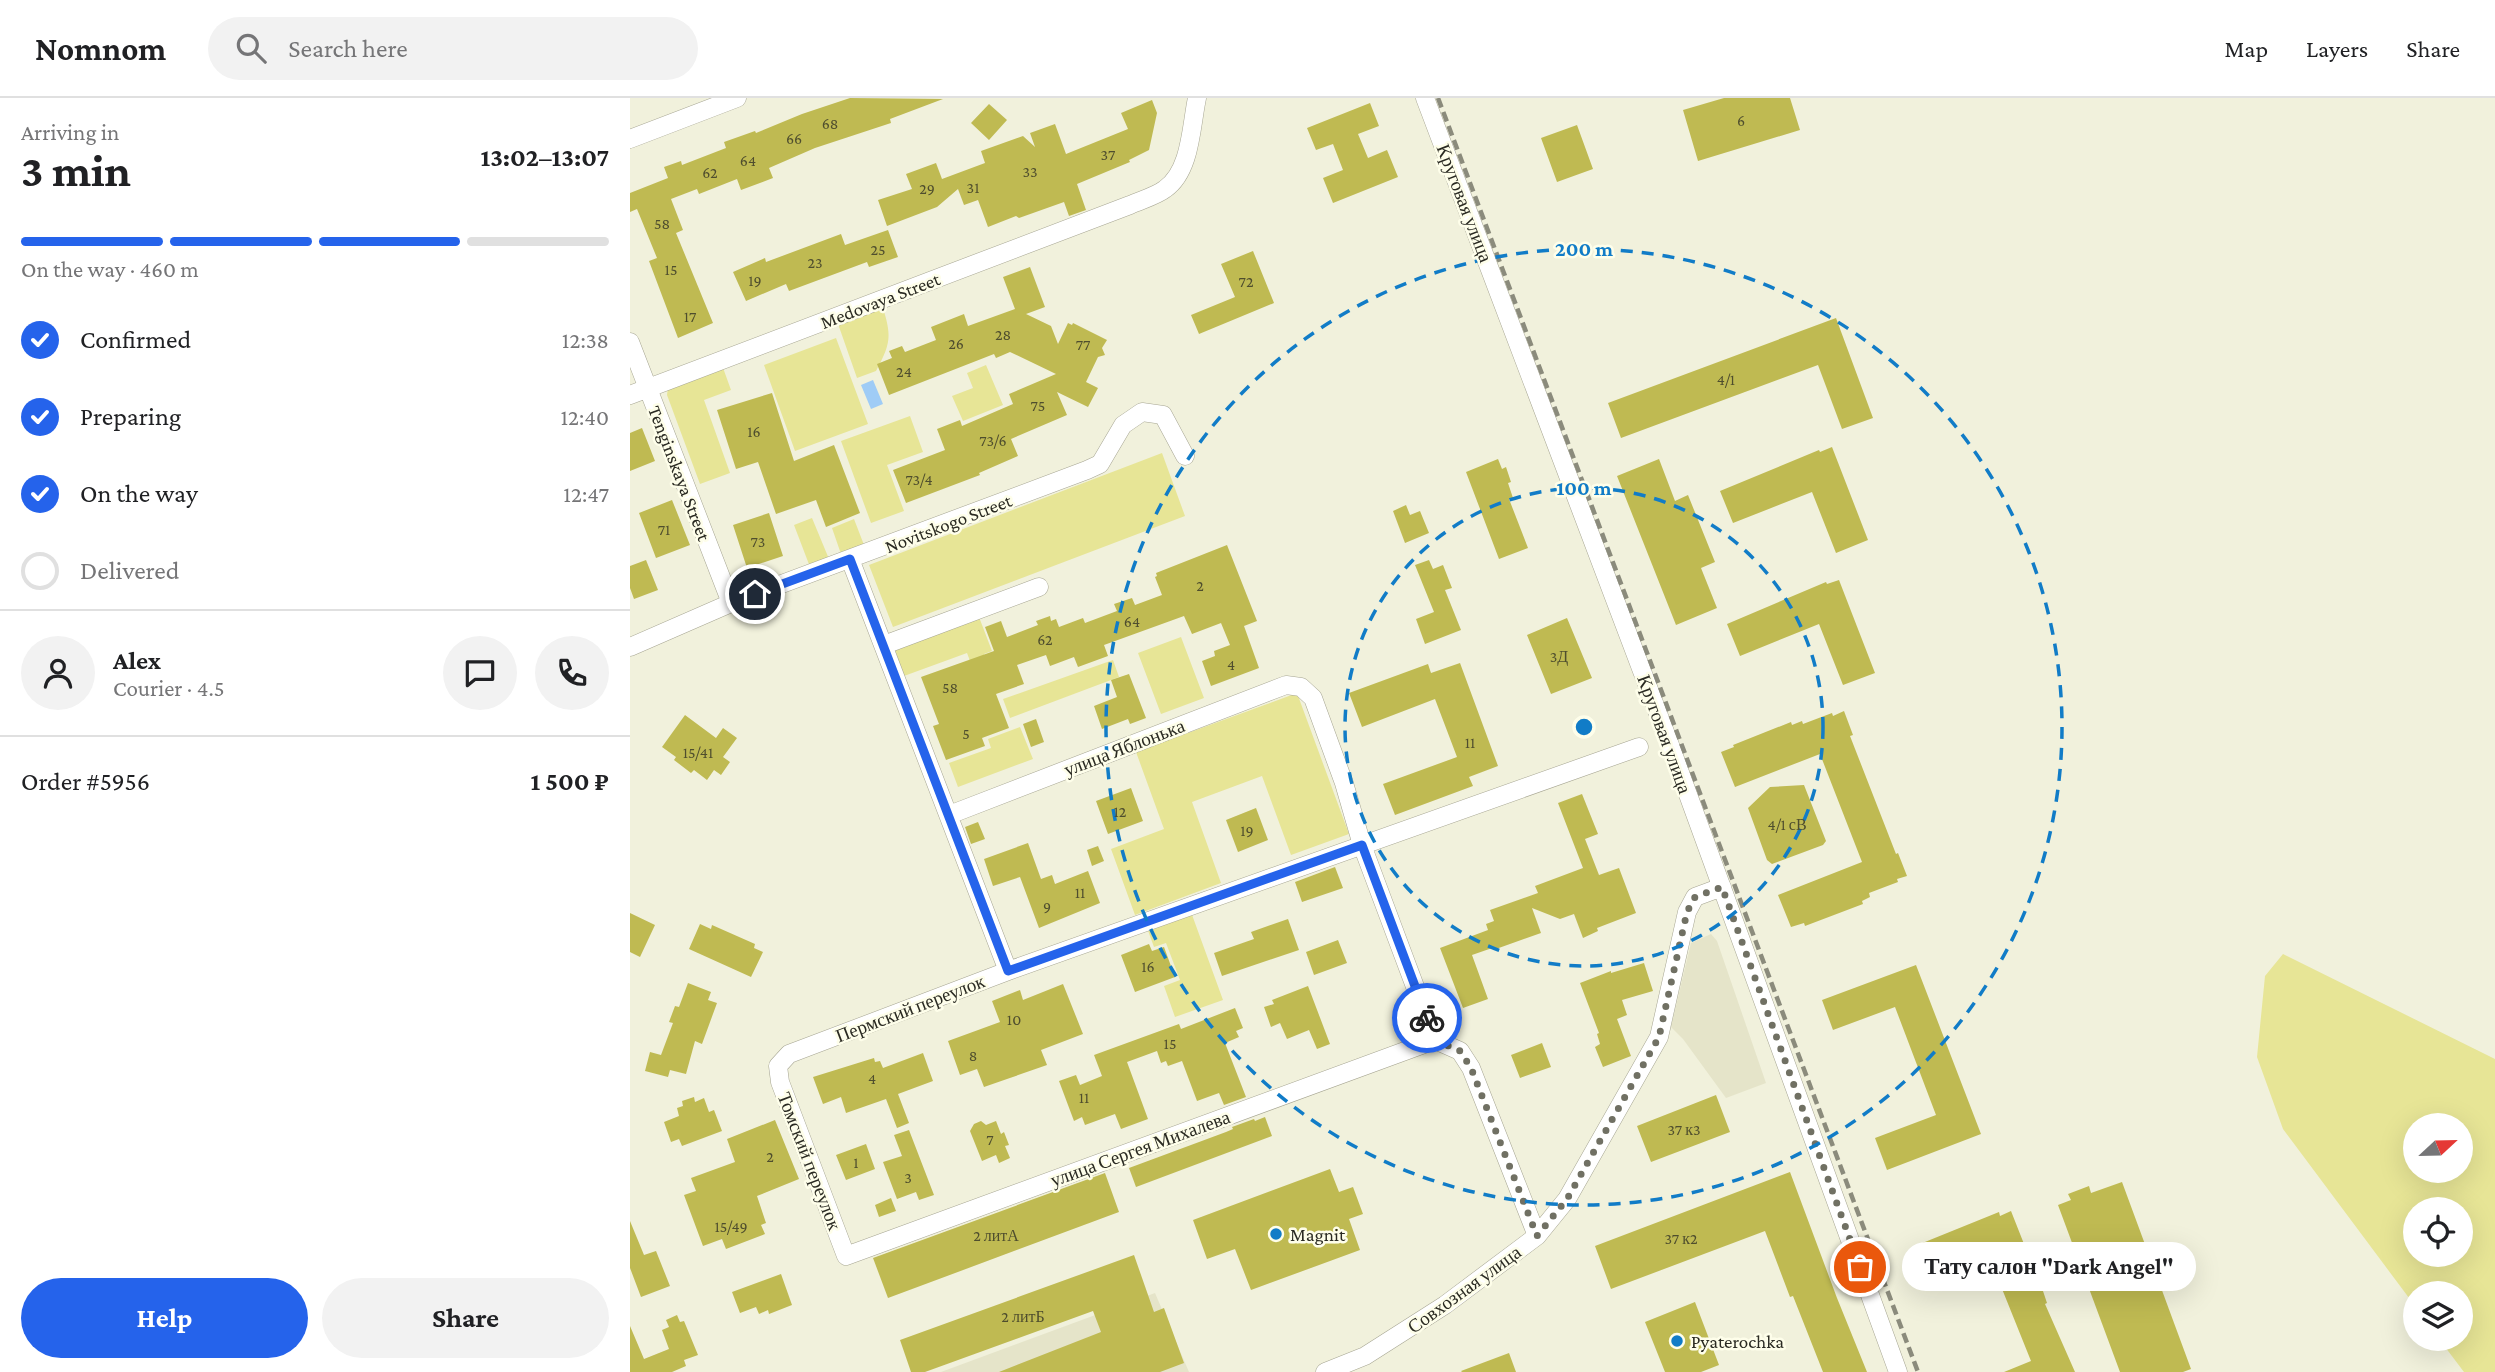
<!DOCTYPE html>
<meta charset="utf-8">
<style>
:root{--surface:#fff;--page:#f2f2f2;--text:#202124;--muted:#757577;--line:#e0e0e0;--accent:#2563eb}
body{margin:0;font-family:"Crimson Pro",serif;background:var(--page);color:var(--text);height:100vh;display:flex;flex-direction:column;font-size:26px;white-space:nowrap}
*{box-sizing:border-box;margin:0}
p{font-size:23px;color:var(--muted)}
.icon{flex:none;width:38px;height:38px;fill:none;stroke:currentColor;stroke-width:2;stroke-linecap:round;stroke-linejoin:round}
.map{position:relative;flex:1;overflow:hidden}
.side{display:flex;flex-direction:column;background:var(--surface);width:630px}
.side>*{flex:none}
.needle{width:46px;rotate:68deg}
.fabs{position:absolute;left:1773px;top:1015px;display:grid;gap:14px}
.fabs a{display:grid;place-items:center;width:70px;height:70px;border-radius:50%;background:var(--surface);box-shadow:0 7px 28px #0002;font-size:35px}
.pin{position:absolute;display:grid;place-items:center;width:60px;height:60px;color:#fff;margin:-30px;border:4px solid #fff;border-radius:50%;box-shadow:0 2px 7px #0007}
.courier{position:absolute;display:grid;place-items:center;width:70px;height:70px;margin:-35px;border:5px solid #2563eb;border-radius:50%;background:#fff;color:#222;box-shadow:0 2px 9px #0007}
.bubble{position:absolute;height:49px;border-radius:24px;background:var(--surface);box-shadow:0 7px 28px #0002;font-size:23px;font-weight:700;line-height:49px;text-align:center}
.headline em{font-style:normal;font-weight:700}
.headline div{display:flex;flex-direction:column-reverse}
.headline{display:flex;align-items:center;justify-content:space-between;height:119px;padding:0 21px}
h1{font-size:46px;font-weight:700;line-height:52px}
.bar{display:grid;grid-template-columns:repeat(4,1fr);gap:10px 7px;align-content:center;height:84px;padding:0 21px}
.bar i{height:9px;border-radius:5px;background:var(--line)}
.bar .selected{background:var(--accent)}
.bar p{grid-column:span 4}
.line{display:flex;align-items:center;gap:18px;padding:0 21px;border-top:2px solid var(--line)}
.line div{flex:1}
.round{display:grid;place-items:center;flex:none;width:74px;height:74px;border-radius:37px;background:var(--page)}
ol{padding:0 21px;list-style:none}
li{display:flex;align-items:center;gap:21px;height:77px}
li p{margin-inline-start:auto}
li .icon{padding:7px;border-radius:50%;background:var(--accent);color:#fff;stroke-width:4}
li:last-child{color:var(--muted)}
li i{width:38px;height:38px;border:4px solid var(--line);border-radius:50%}
.primary-button{display:flex;gap:14px;margin-top:auto;padding:14px 21px}
.primary-button a{flex:1;height:80px;border-radius:42px;background:var(--accent);color:#fff;font-size:28px;font-weight:700;line-height:80px;text-align:center}
.primary-button a+a{background:var(--page);color:var(--text)}
header{display:flex;align-items:center;gap:42px;box-sizing:border-box;height:98px;padding:0 35px;background:var(--surface);border-bottom:2px solid var(--line)}
header strong{font-size:33px}
nav{display:flex;gap:38px;margin-inline-start:auto;font-size:24px}
.search{width:490px;height:63px;background:var(--page);display:flex;align-items:center;gap:18px;box-sizing:border-box;padding:0 24px;border-radius:38px;color:var(--muted);font-size:26px}
main{display:flex;flex:1;min-height:0}
.map>svg:first-child{display:block}
.built{fill:#e5e4c9}
.green{fill:#e7e596;fill-rule:evenodd}
.water{fill:#9fccf6}
.building{fill:#bfba52}
.lines{fill:none;stroke-linecap:round;stroke-linejoin:round}
.minor-casing{stroke:#a6a592;stroke-width:19}
.minor{stroke:#fff;stroke-width:18}
.rail{stroke:#8b8b7c;stroke-width:4.5;stroke-dasharray:10 5;stroke-linecap:butt}
.done{stroke:#707063;stroke-width:7;stroke-dasharray:0 12.6}
.route{stroke:#2563eb;stroke-width:9}
.ring{fill:none;stroke:#117cc7;stroke-width:3.5;stroke-dasharray:12 9}
.poi-dot{fill:#117cc7;stroke:#fefeea;stroke-width:2.5}
.labels{text-anchor:middle;stroke-width:5;stroke-linejoin:round;paint-order:stroke}
.number-label{font-size:16px;fill:#4f4e2e}
.street-label{font-size:19px;fill:#2a2a22;stroke:#fefeea}
.poi-label{font-size:19px;fill:#2a2a22;stroke:#fefeea;text-anchor:start}
.centre{fill:#117cc7;stroke:#fefeea;stroke-width:3.5}
.ring-label{font-size:21px;text-anchor:middle;font-weight:bold;fill:#117cc7;stroke:#fefeea;stroke-width:5;stroke-linejoin:round;paint-order:stroke}
</style>
<header>
<strong>Nomnom</strong>
<div class="search"><svg class="icon" aria-label="search" viewBox="0 0 24 24"><circle cx="10" cy="10" r="6"/><path d="M15 15l6 6"/></svg>Search here</div>
<nav><a>Map</a><a>Layers</a><a>Share</a></nav>
</header>
<main>
<section class="side">
<div class="headline"><div><h1>3 min</h1><p>Arriving in</p></div><em>13:02–13:07</em></div>
<div class="bar"><i class="selected"></i><i class="selected"></i><i class="selected"></i><i></i><p>On the way · 460 m</p></div>
<ol>
<li><svg class="icon" aria-label="check" viewBox="0 0 24 24"><path d="M5 12l5 5 9-10"/></svg>Confirmed<p>12:38</p></li>
<li><svg class="icon" aria-label="check" viewBox="0 0 24 24"><path d="M5 12l5 5 9-10"/></svg>Preparing<p>12:40</p></li>
<li><svg class="icon" aria-label="check" viewBox="0 0 24 24"><path d="M5 12l5 5 9-10"/></svg>On the way<p>12:47</p></li>
<li><i></i>Delivered</li>
</ol>
<div class="line" style="height:126px"><a class="round"><svg class="icon" aria-label="person" viewBox="0 0 24 24"><circle cx="12" cy="8" r="4"/><path d="M4 21q1-7 8-7t8 7"/></svg></a><div><b>Alex</b><p>Courier · 4.5</p></div><a class="round"><svg class="icon" aria-label="chat" viewBox="0 0 24 24"><path d="M4 5h16v11H9l-5 4z"/></svg></a><a class="round"><svg class="icon" aria-label="phone" viewBox="0 0 24 24"><path d="M5 4h4l2 5-3 2q2 4 5 5l2-3 5 2v4C11 20 4 13 5 4z"/></svg></a></div>
<div class="line" style="height:91px"><div>Order #5956</div><b>1 500 ₽</b></div>
<div class="primary-button"><a>Help</a><a>Share</a></div>
</section>
<div class="map">
<svg width="1865" height="1274" viewBox="0 0 1865 1274">
<rect width="100%" height="100%" fill="#f1f1dc"/>
<!-- built -->
<path class="built" d="M1081 836 1087 843 1136 985 1096 1000 1053 941 1041 929 1061 845Z
M525 1195 559 1274H311Z"/>
<!-- green -->
<path class="green" d="M252 207C262 238 261 245 246 273L227 280 207 223Z
M206 240 238 326 165 353 134 267Z
M92 267 101 292 74 302 100 375 70 386 37 297 38 289Z
M356 267 373 307 333 323 322 298 343 290 337 275Z
M280 318 293 354 257 367 274 413 241 425 211 343Z
M532 355 555 418 263 529 239 467Z
M182 420 199 461 180 469 164 427Z
M224 421 234 447 211 456 202 430Z
M349 519 362 553 354 556 367 592 353 597 337 555 274 578 264 550Z
M551 539 574 600 531 616 508 555Z
M483 562 489 579 380 620 373 601Z
M667 595 719 736 661 757 632 678 562 704 591 785 505 817 481 751 534 731 506 654Z
M390 629 403 661 328 689 319 665 361 650 358 641Z
M561 814 593 902 545 919 534 888 550 882 536 845 524 849 517 830Z
M1653 856 1865 961V1274H1834L1809 1241H1830V1195H1785V1208L1653 1031 1627 959 1635 878ZM1785 1027H1830V1073H1785ZM1785 1111H1830V1157H1785Z"/>
<!-- water -->
<path class="water" d="M243 282 253 306 241 311 231 287Z"/>
<!-- building -->
<path class="building" d="M220 0 313 1 260 21 261 25 185 50 139 70 143 80 111 92 107 81 69 96 67 91 41 101 53 132 46 135 83 225 48 240 19 163 27 160 7 111 0 114V95L38 80 34 69 51 63 52 67 96 50 94 44 125 33 126 35 172 16Z
M1094 0H1160L1170 32 1068 63 1053 12Z
M522 2 527 15 519 52 499 62 500 64 447 86 456 112 439 118 434 104 389 120 386 118 358 129 348 102 334 107 328 91 307 109 257 128 248 102 282 91 276 76 306 65 312 81 355 65 351 53 393 38 405 49 400 35 425 26 436 56 498 31 491 15Z
M740 5 749 28 728 36 738 60 757 52 768 79 703 105 693 80 713 72 703 46 686 52 677 30Z
M359 6 377 22 359 42 341 25Z
M947 27 963 71 927 84 911 40Z
M258 132 268 159 239 169 237 164 159 193 156 186 116 203 103 174 135 160 136 164 211 136 215 147Z
M623 153 644 205 569 236 561 217 605 199 591 166Z
M400 169 415 209 396 216 421 228 428 246 438 225 442 227 443 225 477 242 472 250 475 257 468 259 456 284 468 290 458 309 427 294 437 317 381 341 388 358 349 375 350 377 276 405 263 372 315 352 307 331 330 322 332 328 383 306 379 296 426 276 380 254 366 260 364 256 259 297 247 266 262 260 259 253 272 248 275 254 306 242 301 229 334 216 338 228 385 211 373 179Z
M1206 220 1243 320 1212 331 1188 267 991 340 978 305Z
M142 295 164 363 204 347 230 415 196 429 186 402 146 416 128 364 106 371 87 312Z
M12 330 25 363 0 373V335Z
M1202 349 1238 442 1206 455 1182 394 1103 425 1090 393 1189 352 1190 354Z
M868 361 872 371 876 369 881 384 878 385 883 400 879 401 898 450 869 461 836 374Z
M1029 361 1045 403 1058 397 1085 464 1071 470 1087 510 1046 527 987 378Z
M42 402 60 447 26 460 9 415Z
M776 407 780 417 790 413 799 435 775 445 763 413Z
M139 415 153 458 117 470 103 427Z
M597 447 627 523 614 528 629 570 581 588 572 563 585 558 584 553 600 547 591 525 562 536 554 518 474 547 478 558 448 569 444 559 420 568 416 557 387 567 394 586 366 596 379 630 352 640 355 648 316 662 303 628 309 626 291 579 364 553 355 529 371 523 377 539 408 527 406 523 420 518 421 523 426 521 429 529 453 520 455 525 487 513 484 506 502 500 505 507 532 497 525 479 527 478 526 475Z
M16 462 28 492 4 501 0 490V468Z
M799 462 803 471 813 467 822 490 815 492 831 532 795 546 786 521 804 514 785 467Z
M1209 482 1245 575 1213 587 1189 526 1110 558 1097 526 1196 484 1197 486Z
M937 520 962 580 921 596 897 537Z
M830 565 868 668 839 679 843 688 765 717 753 686 827 659 805 601 732 629 719 595 798 566 801 575Z
M499 576 516 620 500 626 498 621 472 631 464 608 487 599 481 582Z
M1214 613 1223 637 1220 638 1266 756 1268 755 1277 778 1267 781 1268 784 1239 795 1240 799 1232 803 1233 806 1175 828 1174 825 1161 829 1148 797 1232 764 1190 656 1105 689 1091 654 1104 649 1103 647 1161 624 1162 627 1172 623 1173 626 1202 615 1203 618Z
M55 617 86 640 93 630 107 640 93 659 100 664 91 677 84 672 77 682 64 672 61 675 44 662 46 659 32 649Z
M406 621 414 644 401 649 393 626Z
M1174 687 1196 743 1193 747 1142 766 1137 762 1118 710 1140 689Z
M501 690 513 723 478 736 466 703Z
M952 696 968 736 955 741 969 777 989 770 1006 815 967 830 968 833 953 840 944 816 930 821 902 810 911 835 866 851 865 849 842 857 858 901 833 910 810 850 858 832 856 826 864 823 860 812 908 795 905 788 953 770 928 705Z
M626 710 638 742 608 754 596 722Z
M348 724 355 741 341 746 335 729Z
M398 745 411 781 422 777 425 786 458 773 470 805 409 830 390 779 363 788 354 761Z
M468 748 474 763 462 768 457 752Z
M705 769 713 790 672 804 665 784Z
M0 815 25 827 10 859 0 854Z
M658 821 669 852 592 878 584 855 624 841 621 834Z
M70 826 81 831 82 827 125 846 124 850 133 854 121 879 59 851Z
M708 842 717 865 684 877 676 854Z
M519 846 522 853 534 849 545 879 505 894 491 857Z
M1014 865 1023 893 992 902 997 917 987 921 1001 958 973 969 965 949 970 946 967 936 969 935 950 885 981 873V875Z
M1286 867 1351 1036 1257 1072 1245 1040 1306 1017 1265 909 1203 932 1192 902Z
M58 885 81 894 78 902 87 905 72 946 65 943 56 976 40 972 38 979 15 973 20 954 31 957 43 925 39 924 45 908 49 909Z
M433 886 453 936 411 952 417 967 377 981 354 989 347 971 330 977 318 943 370 924 362 903 390 892 393 902Z
M678 888 700 946 687 951 679 932 657 941 650 925 641 929 634 909 644 906 642 902Z
M605 910 613 930 606 933 609 939 595 945 616 999 594 1007 589 995 567 1003 552 963 538 968 536 963 531 965 527 953 497 964 518 1021 491 1031 485 1016 455 1027 452 1019 444 1023 429 983 446 977 450 987 472 978 464 957 549 926 551 931Z
M912 945 921 969 890 980 881 957Z
M293 955 303 983 268 996 279 1025 267 1030 256 1001 216 1015 211 999 193 1006 183 979 244 960 245 964 250 963 253 970Z
M1086 997 1100 1034 1021 1064 1007 1028Z
M64 999 65 1004 74 1000 79 1014 84 1012 92 1033 52 1048 49 1041 41 1044 34 1024 49 1018 47 1010 53 1008 52 1003Z
M635 1019 642 1038 506 1089 499 1070 596 1034 603 1031 602 1029 624 1021 625 1023Z
M145 1022 169 1081 127 1098 136 1125 131 1127 135 1136 96 1151 92 1141 73 1148 54 1097 66 1093 61 1080 105 1064 97 1041Z
M351 1023 356 1027 366 1023 371 1036 374 1034 379 1047 375 1048 380 1060 369 1065 366 1057 352 1063 340 1033 344 1026Z
M279 1032 304 1097 289 1102 286 1094 267 1101 253 1064 272 1058 264 1037Z
M236 1046 245 1071 216 1082 206 1057Z
M700 1071 709 1094 723 1089 733 1116 719 1121 730 1152 621 1192 605 1151 577 1161 563 1122Z
M1160 1074 1207 1200 1237 1274H1193L1163 1198 1160 1199 1135 1133 981 1191 965 1148Z
M475 1075 489 1114 258 1200 243 1160Z
M1492 1084 1561 1271 1553 1274H1490L1428 1107 1441 1102 1438 1096 1459 1088 1461 1095Z
M261 1100 266 1113 249 1119 245 1107Z
M1381 1113 1394 1146 1391 1147 1409 1191 1412 1190 1417 1205 1415 1206 1445 1274H1374L1401 1263 1358 1156 1296 1178 1285 1148 1369 1114 1370 1118Z
M0 1123 14 1157 26 1153 40 1188 11 1199 0 1170Z
M504 1157 524 1214 534 1210 554 1265 530 1274H369L471 1234 463 1213 295 1274H281L270 1242Z
M151 1176 162 1207 139 1216 138 1212 129 1216 126 1209 110 1215 102 1194Z
M1065 1204 1089 1267 1071 1274H1035L1015 1224Z
M47 1217 50 1224 54 1223 68 1257 54 1262 56 1268 42 1274H0V1228L14 1261 39 1251 32 1232 39 1229 36 1222Z
M879 1255 886 1274H832L831 1273Z"/>
<g class="lines">
<defs>
<path id="minor" d="M795 0 1040 647 1268 1274
M0 41 107 0
M0 244 101 505
M0 297 500 107C511 102 526 98 535 91 561 73 561 28 567 0
M220 461 378 873
M254 547 409 489
M0 549 101 505 457 372 470 366 493 327 512 314 533 317 555 358
M319 717 656 587 671 589 683 600 714 685 732 747 805 942
M805 942 216 1158 150 984 148 968 159 956 378 873 1009 649
M805 942 830 953 841 970 907 1138
M695 1274 735 1258 815 1207 907 1138 937 1101 1029 939 1057 814 1065 799 1092 789"/>
</defs>
<!-- minor casing -->
<use href="#minor" class="minor-casing"/>
<!-- minor -->
<use href="#minor" class="minor"/>
<!-- rail -->
<path class="rail" d="M808 0 1288 1274"/>
</g>
<g class="lines">
<!-- done -->
<path class="done" d="M797 920 805 942 830 953 841 970 907 1138 937 1101 1029 939 1057 814 1065 799 1092 789 1230 1169"/>
<!-- route -->
<path class="route" d="M125 496 220 461 378 873 732 747 797 920"/>
</g>
<!-- distance rings -->
<g class="ring">
<circle cx="954" cy="629" r="239"/>
<circle cx="954" cy="629" r="478"/>
</g>
<!-- markers -->
<g class="poi-dot">
<circle cx="646" cy="1136" r="7"/>
<circle cx="1047" cy="1243" r="7"/>
</g>
<g class="labels">
<!-- number labels -->
<g class="number-label">
<text x="1111" y="28">6</text>
<text x="200" y="31">68</text>
<text x="164" y="46">66</text>
<text x="478" y="62">37</text>
<text x="118" y="68">64</text>
<text x="400" y="79">33</text>
<text x="80" y="80">62</text>
<text x="343" y="95">31</text>
<text x="297" y="96">29</text>
<text x="32" y="131">58</text>
<text x="248" y="157">25</text>
<text x="185" y="170">23</text>
<text x="41" y="177">15</text>
<text x="125" y="188">19</text>
<text x="616" y="189">72</text>
<text x="60" y="224">17</text>
<text x="373" y="242">28</text>
<text x="326" y="251">26</text>
<text x="453" y="252">77</text>
<text x="274" y="279">24</text>
<text x="1096" y="287">4/1</text>
<text x="408" y="313">75</text>
<text x="124" y="339">16</text>
<text x="363" y="348">73/6</text>
<text x="289" y="387">73/4</text>
<text x="34" y="437">71</text>
<text x="128" y="449">73</text>
<text x="570" y="493">2</text>
<text x="502" y="529">64</text>
<text x="415" y="547">62</text>
<text x="929" y="564">3Д</text>
<text x="601" y="572">4</text>
<text x="320" y="595">58</text>
<text x="336" y="641">5</text>
<text x="840" y="650">11</text>
<text x="68" y="660">15/41</text>
<text x="490" y="719">12</text>
<text x="1157" y="732">4/1 сВ</text>
<text x="617" y="738">19</text>
<text x="450" y="800">11</text>
<text x="417" y="814">9</text>
<text x="518" y="874">16</text>
<text x="384" y="927">10</text>
<text x="540" y="951">15</text>
<text x="343" y="963">8</text>
<text x="242" y="986">4</text>
<text x="454" y="1005">11</text>
<text x="1054" y="1037">37 к3</text>
<text x="360" y="1047">7</text>
<text x="140" y="1064">2</text>
<text x="226" y="1070">1</text>
<text x="278" y="1085">3</text>
<text x="101" y="1134">15/49</text>
<text x="366" y="1143">2 литА</text>
<text x="1051" y="1146">37 к2</text>
<text x="393" y="1224">2 литБ</text>
</g>
<!-- street labels -->
<g class="street-label">
<text transform="translate(835 105) rotate(69)" y="7">Круговая улица</text>
<text transform="translate(250 202) rotate(-21)" y="7">Medovaya Street</text>
<text transform="translate(50 375) rotate(69)" y="7">Tenginskaya Street</text>
<text transform="translate(318 425) rotate(-21)" y="7">Novitskogo Street</text>
<text transform="translate(1035 636) rotate(70)" y="7">Круговая улица</text>
<text transform="translate(494 649) rotate(-21)" y="7">улица Яблонька</text>
<text transform="translate(280 910) rotate(-21)" y="7">Пермский переулок</text>
<text transform="translate(510 1050) rotate(-20)" y="7">улица Сергея Михалева</text>
<text transform="translate(180 1063) rotate(69)" y="7">Томский переулок</text>
<text transform="translate(834 1191) rotate(-36)" y="7">Совхозная улица</text>
</g>
<!-- poi labels -->
<g class="poi-label">
<text x="660" y="1143">Magnit</text>
<text x="1061" y="1250">Pyaterochka</text>
</g>
</g>
<circle cx="954" cy="629" r="10" class="centre"/>
<g class="ring-label">
<text x="954" y="158">200 m</text>
<text x="954" y="397">100 m</text>
</g>
</svg>
<div class="fabs">
<a><svg class="needle" viewBox="-14 -14 28 28"><path d="M0-13l5 13h-10z" fill="#e53935"/><path d="M0 13l5-13h-10z" fill="#757577"/></svg></a>
<a><svg class="icon" aria-label="locate" viewBox="0 0 24 24"><circle cx="12" cy="12" r="6"/><path d="M12 2v4M12 18v4M2 12h4M18 12h4"/></svg></a>
<a><svg class="icon" aria-label="layers" viewBox="0 0 24 24"><path d="M12 4l9 5-9 5-9-5zM3 14l9 5 9-5"/></svg></a>
</div>
<div class="pin" style="left:1230px;top:1169px;background:#ea580c"><svg class="icon" aria-label="bag" viewBox="0 0 24 24"><path d="M5 8h14l-1 12H6zM9 8a3 3 0 0 1 6 0"/></svg></div>
<div class="pin" style="left:125px;top:496px;background:#1f2937"><svg class="icon" aria-label="home" viewBox="0 0 24 24"><path d="M3 11l9-7 9 7M6 9v11h12V9"/></svg></div>
<div class="courier" style="left:797px;top:920px"><svg class="icon" aria-label="bike" viewBox="0 0 24 24"><circle cx="6" cy="16" r="4"/><circle cx="18" cy="16" r="4"/><path d="M6 16l4-8h5l3 8M10 8l3 8H6M13 5h3"/></svg></div>
<div class="bubble" style="left:1272px;top:1144px;width:294px">Тату салон &quot;Dark Angel&quot;</div>
</div>
</main>
